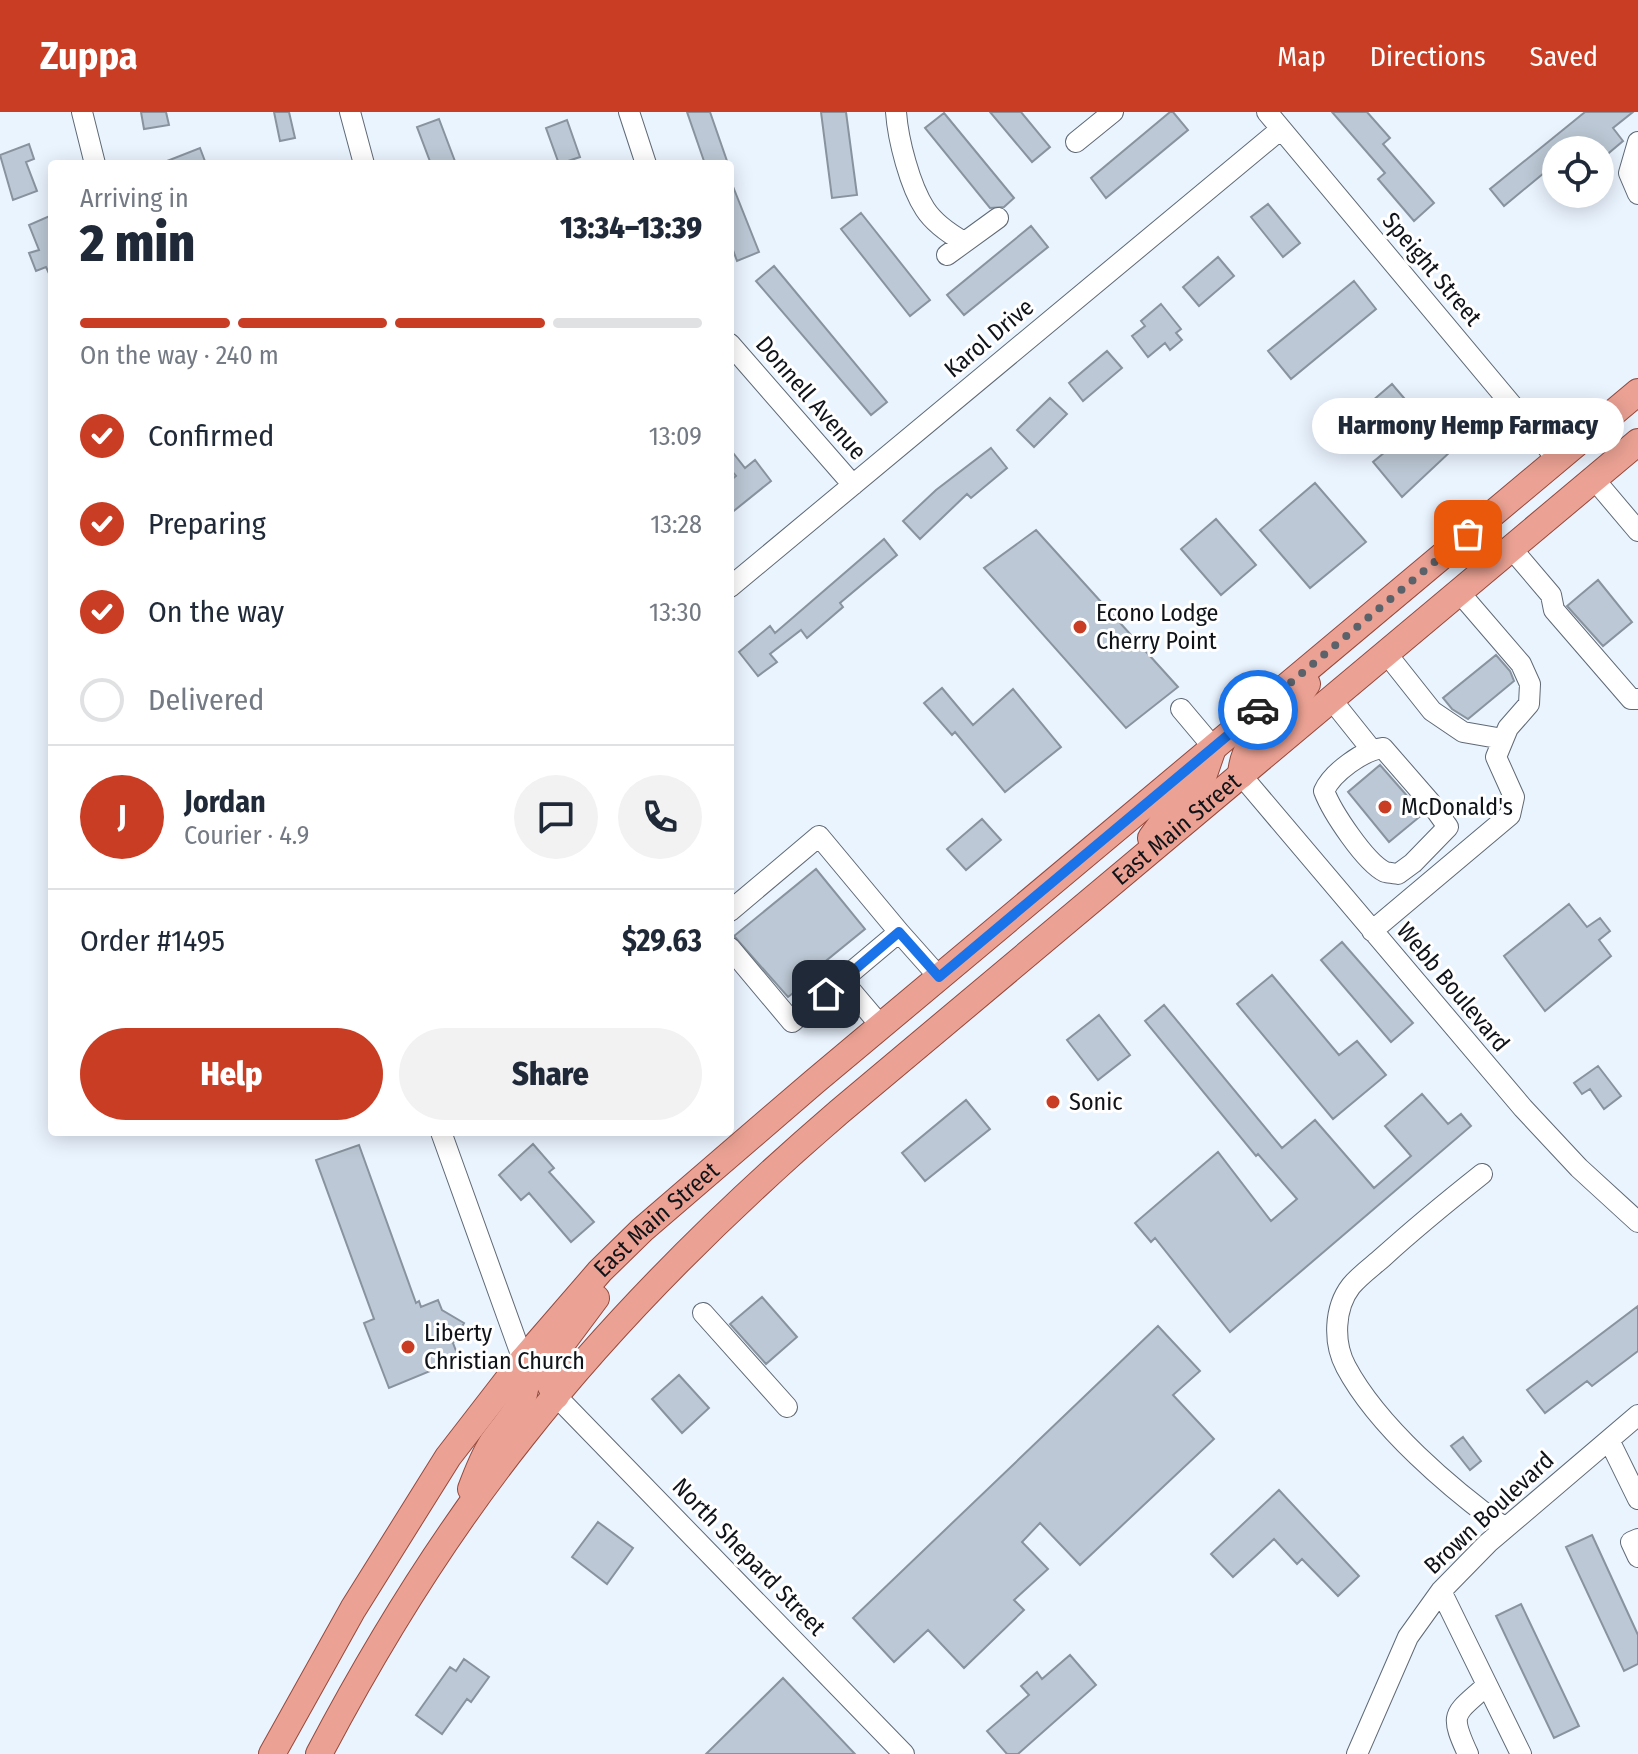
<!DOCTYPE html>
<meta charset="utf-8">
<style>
:root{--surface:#fff;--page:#f2f2f3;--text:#1f2937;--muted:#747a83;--line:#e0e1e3;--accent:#c93d24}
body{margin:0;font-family:"Fira Sans Condensed",sans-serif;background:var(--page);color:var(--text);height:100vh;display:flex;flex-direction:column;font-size:30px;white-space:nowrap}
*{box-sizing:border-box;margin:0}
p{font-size:26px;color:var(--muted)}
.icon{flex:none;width:44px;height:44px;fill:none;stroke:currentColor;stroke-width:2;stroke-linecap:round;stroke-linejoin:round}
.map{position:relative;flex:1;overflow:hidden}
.sheet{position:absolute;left:48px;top:48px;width:686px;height:976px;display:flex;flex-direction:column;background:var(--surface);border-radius:8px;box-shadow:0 4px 20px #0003}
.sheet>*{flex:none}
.fabs{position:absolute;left:1542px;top:24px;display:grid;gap:16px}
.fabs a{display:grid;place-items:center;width:72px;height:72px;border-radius:50%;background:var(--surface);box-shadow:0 4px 20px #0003;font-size:40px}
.pin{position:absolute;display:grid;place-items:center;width:68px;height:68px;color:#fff;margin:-34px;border-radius:16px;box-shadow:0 4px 12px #0006}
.courier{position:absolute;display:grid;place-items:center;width:80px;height:80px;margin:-40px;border:6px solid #1a73e8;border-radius:50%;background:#fff;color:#222;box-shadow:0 2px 10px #0007}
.bubble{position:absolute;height:56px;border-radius:28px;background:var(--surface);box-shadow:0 4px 20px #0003;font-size:26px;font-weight:800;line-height:56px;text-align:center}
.summary em{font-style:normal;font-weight:800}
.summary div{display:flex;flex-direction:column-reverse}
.summary{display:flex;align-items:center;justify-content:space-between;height:136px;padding:0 32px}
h1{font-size:52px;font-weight:800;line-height:60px}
.bar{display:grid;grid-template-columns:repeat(4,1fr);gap:12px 8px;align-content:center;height:96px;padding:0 32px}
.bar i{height:10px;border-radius:6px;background:var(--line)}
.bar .current{background:var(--accent)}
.bar p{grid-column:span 4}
.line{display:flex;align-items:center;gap:20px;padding:0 32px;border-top:2px solid var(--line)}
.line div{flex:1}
.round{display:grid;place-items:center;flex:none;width:84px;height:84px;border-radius:42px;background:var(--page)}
ol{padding:0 32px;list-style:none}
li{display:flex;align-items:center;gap:24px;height:88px}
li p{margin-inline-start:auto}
li .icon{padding:8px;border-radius:50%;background:var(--accent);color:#fff;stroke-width:4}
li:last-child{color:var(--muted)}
li i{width:44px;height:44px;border:4px solid var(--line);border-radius:50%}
.cta{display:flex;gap:16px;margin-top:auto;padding:16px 32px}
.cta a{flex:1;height:92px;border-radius:48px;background:var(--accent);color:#fff;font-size:32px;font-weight:800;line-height:92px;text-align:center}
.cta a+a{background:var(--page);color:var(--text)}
header{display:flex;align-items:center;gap:48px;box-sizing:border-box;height:112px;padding:0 40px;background:var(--accent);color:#fff}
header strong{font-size:38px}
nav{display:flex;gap:44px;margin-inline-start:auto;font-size:28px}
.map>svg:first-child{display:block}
.building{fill:#bcc8d5;stroke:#88939f;stroke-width:2}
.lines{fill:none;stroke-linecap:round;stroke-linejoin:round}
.minor-casing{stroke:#5f6975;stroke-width:22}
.major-casing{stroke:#96483b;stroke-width:28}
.minor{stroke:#fff;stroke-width:20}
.major{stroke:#eba294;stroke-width:26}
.done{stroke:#5c626a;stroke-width:8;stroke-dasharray:0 14.4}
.route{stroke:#1a73e8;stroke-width:10}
.poi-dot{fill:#c93d24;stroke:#fff;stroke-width:3}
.labels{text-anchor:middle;stroke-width:6;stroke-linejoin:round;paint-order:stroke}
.street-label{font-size:24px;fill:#101419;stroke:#fff}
.poi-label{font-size:24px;fill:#101419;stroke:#fff;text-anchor:start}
</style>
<header>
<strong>Zuppa</strong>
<nav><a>Map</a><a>Directions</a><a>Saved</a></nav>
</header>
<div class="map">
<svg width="1638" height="1642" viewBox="0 0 1638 1642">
<rect width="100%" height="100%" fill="#eaf4ff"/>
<!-- building -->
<path class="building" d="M141 0H166L169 13 144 17Z
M274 0H289L295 26 280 29Z
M687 0H710L727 49 705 52Z
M821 0H846L857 83 832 86Z
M990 0H1021L1050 35 1032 50Z
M1170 0H1173L1188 18 1106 86 1091 66Z
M1332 0H1367L1390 26 1383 32 1434 91 1414 109 1378 67 1385 61Z
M1585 0H1633L1613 16 1623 29 1604 45 1594 33 1588 38H1556V51L1504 94 1490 77Z
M944 1 1014 86 1004 95 990 96 925 16Z
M439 7 456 52H431L417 15Z
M567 8 580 45 559 52 546 16Z
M29 32 34 47 26 50 37 79 13 88 0 43Z
M200 36 206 52H162V51Z
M730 67 759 140 737 149 730 130Z
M1268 92 1300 131 1283 145 1251 105Z
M861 101 930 188 910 204 841 117Z
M52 103V168L46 155 36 159 29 141 39 138 29 113Z
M1031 114 1048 135 964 203 947 183Z
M1218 145 1234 164 1199 194 1183 175Z
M774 154 887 290 871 303 756 169Z
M1354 169 1376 197 1291 267 1268 239Z
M1161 192 1181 217 1176 221 1182 228 1170 238 1165 231 1148 245 1132 224 1145 214 1141 209Z
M1107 239 1122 256 1083 289 1069 271Z
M1392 272 1450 340 1402 385 1373 350 1396 331 1365 295Z
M1050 286 1067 302 1034 335 1017 318Z
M991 336 1007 356 971 386 967 382 920 427 903 409 936 378Z
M730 337 745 356 755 348 771 369 730 402V369L736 364 730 357Z
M1315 371 1366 430 1310 476 1260 418Z
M1216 407 1256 453 1221 483 1181 437Z
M1036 418 1178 575 1126 616 984 456Z
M884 427 897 443 840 491 843 495 807 526 801 518 770 542 777 550 758 564 739 540 770 514 775 521Z
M1598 468 1632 510 1603 534 1567 494Z
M1496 543 1510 559 1514 569 1468 607 1452 597 1443 586Z
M942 576 973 613 1013 577 1061 635 1005 680 955 620 952 623 924 591Z
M1380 653 1423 702 1389 730 1348 680Z
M982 707 1001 728 966 758 947 737Z
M816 757 865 817 816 857 819 861 788 885 734 824Z
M1569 792 1587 815 1600 806 1610 819 1599 828 1611 844 1545 899 1504 844Z
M1342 830 1413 911 1391 930 1321 848Z
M1272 863 1339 943 1357 929 1386 963 1333 1007 1237 892Z
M1164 893 1282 1036 1315 1008 1374 1076 1411 1044 1385 1014 1422 982 1448 1012 1461 1002 1471 1014 1230 1220 1155 1126 1151 1130 1135 1111 1218 1040 1271 1109 1297 1087 1258 1042 1256 1044 1145 909Z
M1099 903 1130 943 1098 968 1067 928Z
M1598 954 1621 984 1604 997 1590 977 1582 982 1574 971Z
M966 988 990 1017 925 1069 902 1041Z
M533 1032 554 1056 549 1060 594 1110 571 1130 529 1081 521 1088 499 1063Z
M359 1033 416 1191 419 1189 421 1195 438 1188 442 1198 464 1211 453 1231 458 1244 439 1252 440 1255 389 1276 364 1211 374 1207 316 1048Z
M762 1185 797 1225 766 1252 730 1212Z
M1638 1194V1239L1592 1274 1587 1269 1545 1301 1527 1278Z
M1158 1214 1200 1259 1173 1283 1214 1327 1080 1453 1040 1411 1022 1430 1048 1457 1014 1488 1024 1498 964 1556 928 1518 894 1550 853 1506Z
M679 1263 709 1296 682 1321 652 1287Z
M1463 1325 1481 1349 1470 1358 1451 1334Z
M1279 1378 1359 1464 1338 1484 1302 1447 1297 1452 1274 1427 1233 1465 1211 1442Z
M598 1410 633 1436 607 1472 572 1445Z
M1592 1423 1638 1523V1552L1624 1559 1566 1435Z
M1521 1492 1579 1614 1554 1626 1496 1504Z
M1070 1543 1096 1573 1018 1642H1007L987 1619 1029 1583 1021 1574 1037 1560 1042 1567Z
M464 1547 489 1565 471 1590 467 1587 442 1622 416 1603 450 1555 456 1559Z
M783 1566 855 1642H706Z"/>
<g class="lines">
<defs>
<path id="minor" d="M82 0 95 52
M350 0 364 52
M629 0 646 52
M896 0C898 28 910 74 925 97 934 111 950 122 964 130
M1267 0 1557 347
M1076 30 1113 0
M1638 30 1629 61 1638 82
M947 143 998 106
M730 232 853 373
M1594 367 1638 419
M1511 436 1551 483 1554 498 1631 587H1638
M730 475 1281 17
M1386 541 1432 599 1463 620 1503 627
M1331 587 1371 637
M1181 597 1213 635
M1383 636 1430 690 1448 715 1413 751 1398 762C1397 762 1386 760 1385 760 1365 750 1332 700 1324 679 1332 661 1363 638 1383 636Z
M1241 663 1523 996 1579 1056 1638 1110
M730 799 819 724 899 820 792 910 730 836
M1372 819 1510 703 1514 685 1496 645 1508 616 1529 592 1530 572 1521 552 1459 480
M899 820 939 865
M842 868 881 914
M441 1020 523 1248
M1482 1062C1448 1089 1415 1116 1383 1145 1373 1154 1360 1163 1351 1174 1334 1196 1333 1231 1346 1255 1378 1315 1451 1377 1505 1416
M703 1201 787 1295
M556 1284 904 1642
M1609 1328 1638 1387
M1638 1427 1631 1430 1638 1445
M1441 1479 1521 1642
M1357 1642 1408 1525 1441 1479 1488 1431 1638 1303
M1468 1642C1448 1599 1455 1603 1487 1573"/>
<g id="major">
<path d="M1241 663C1243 629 1265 618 1287 597 1295 590 1301 581 1307 572"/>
<path d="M1151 726 1172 697 1203 665 1212 639"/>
<path d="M556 1284 546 1265 549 1249 596 1186"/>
<path d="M471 1377C477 1361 483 1345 492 1331 512 1302 534 1288 523 1248"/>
<path id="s1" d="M272 1642 353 1497 448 1345 523 1248 600 1159 642 1118 814 970 1638 280"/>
<path id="s2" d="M319 1642C377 1532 444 1423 522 1325 616 1205 724 1099 839 1000L1638 330"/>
</g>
</defs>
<!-- minor casing -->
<use href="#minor" class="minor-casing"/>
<!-- major casing -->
<use href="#major" class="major-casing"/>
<!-- minor -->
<use href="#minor" class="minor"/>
<!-- major -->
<use href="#major" class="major"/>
</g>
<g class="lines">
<!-- done -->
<path class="done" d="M1258 598 1468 422"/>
<!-- route -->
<path class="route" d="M826 882 899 820 939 865 1258 598"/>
</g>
<!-- markers -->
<g class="poi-dot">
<circle cx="1080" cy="515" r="8"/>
<circle cx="1385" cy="695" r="8"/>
<circle cx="1053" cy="990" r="8"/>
<circle cx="408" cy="1235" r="8"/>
</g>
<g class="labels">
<!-- street labels -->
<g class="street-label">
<text transform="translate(1432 157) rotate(50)" y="8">Speight Street</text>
<text transform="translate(989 226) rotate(-40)" y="8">Karol Drive</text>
<text transform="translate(811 286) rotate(49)" y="8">Donnell Avenue</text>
<text dy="8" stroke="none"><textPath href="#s2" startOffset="1272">East Main Street</textPath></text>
<text transform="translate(1453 875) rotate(50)" y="8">Webb Boulevard</text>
<text dy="8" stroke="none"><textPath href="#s1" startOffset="662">East Main Street</textPath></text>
<text transform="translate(1489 1401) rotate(-43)" y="8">Brown Boulevard</text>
<text transform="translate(749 1445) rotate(46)" y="8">North Shepard Street</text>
</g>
<!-- poi labels -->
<g class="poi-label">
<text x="1096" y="509">Econo Lodge<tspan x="1096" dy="28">Cherry Point</tspan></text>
<text x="1401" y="703">McDonald's</text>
<text x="1069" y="998">Sonic</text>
<text x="424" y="1229">Liberty<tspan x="424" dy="28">Christian Church</tspan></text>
</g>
</g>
</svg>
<div class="fabs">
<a><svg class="icon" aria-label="locate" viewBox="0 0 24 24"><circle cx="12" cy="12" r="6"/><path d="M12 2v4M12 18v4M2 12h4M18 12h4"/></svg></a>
</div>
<div class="pin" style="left:1468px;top:422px;background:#ea580c"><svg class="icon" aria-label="bag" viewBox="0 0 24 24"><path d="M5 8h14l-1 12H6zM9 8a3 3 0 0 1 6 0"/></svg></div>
<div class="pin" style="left:826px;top:882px;background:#1f2937"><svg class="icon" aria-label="home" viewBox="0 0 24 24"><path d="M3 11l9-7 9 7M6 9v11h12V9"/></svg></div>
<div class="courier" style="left:1258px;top:598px"><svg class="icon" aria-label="car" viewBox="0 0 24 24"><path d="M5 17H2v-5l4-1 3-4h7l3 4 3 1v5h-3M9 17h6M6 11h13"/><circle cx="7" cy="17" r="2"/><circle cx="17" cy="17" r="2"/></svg></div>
<div class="bubble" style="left:1312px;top:286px;width:312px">Harmony Hemp Farmacy</div>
<section class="sheet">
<div class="summary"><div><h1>2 min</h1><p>Arriving in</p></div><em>13:34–13:39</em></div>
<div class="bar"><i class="current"></i><i class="current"></i><i class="current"></i><i></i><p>On the way · 240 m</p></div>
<ol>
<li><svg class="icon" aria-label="check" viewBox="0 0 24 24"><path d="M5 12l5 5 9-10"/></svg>Confirmed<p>13:09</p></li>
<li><svg class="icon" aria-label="check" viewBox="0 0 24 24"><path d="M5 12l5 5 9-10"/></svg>Preparing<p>13:28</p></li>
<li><svg class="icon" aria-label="check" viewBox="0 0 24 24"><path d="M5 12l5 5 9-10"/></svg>On the way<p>13:30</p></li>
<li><i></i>Delivered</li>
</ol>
<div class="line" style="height:144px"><b class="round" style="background:var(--accent);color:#fff">J</b><div><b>Jordan</b><p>Courier · 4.9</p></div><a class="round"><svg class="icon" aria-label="chat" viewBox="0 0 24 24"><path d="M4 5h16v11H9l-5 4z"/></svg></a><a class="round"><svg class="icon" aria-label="phone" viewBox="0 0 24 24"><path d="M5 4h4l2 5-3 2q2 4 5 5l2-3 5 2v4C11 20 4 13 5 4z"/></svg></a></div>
<div class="line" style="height:104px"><div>Order #1495</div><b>$29.63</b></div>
<div class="cta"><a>Help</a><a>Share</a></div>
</section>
</div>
